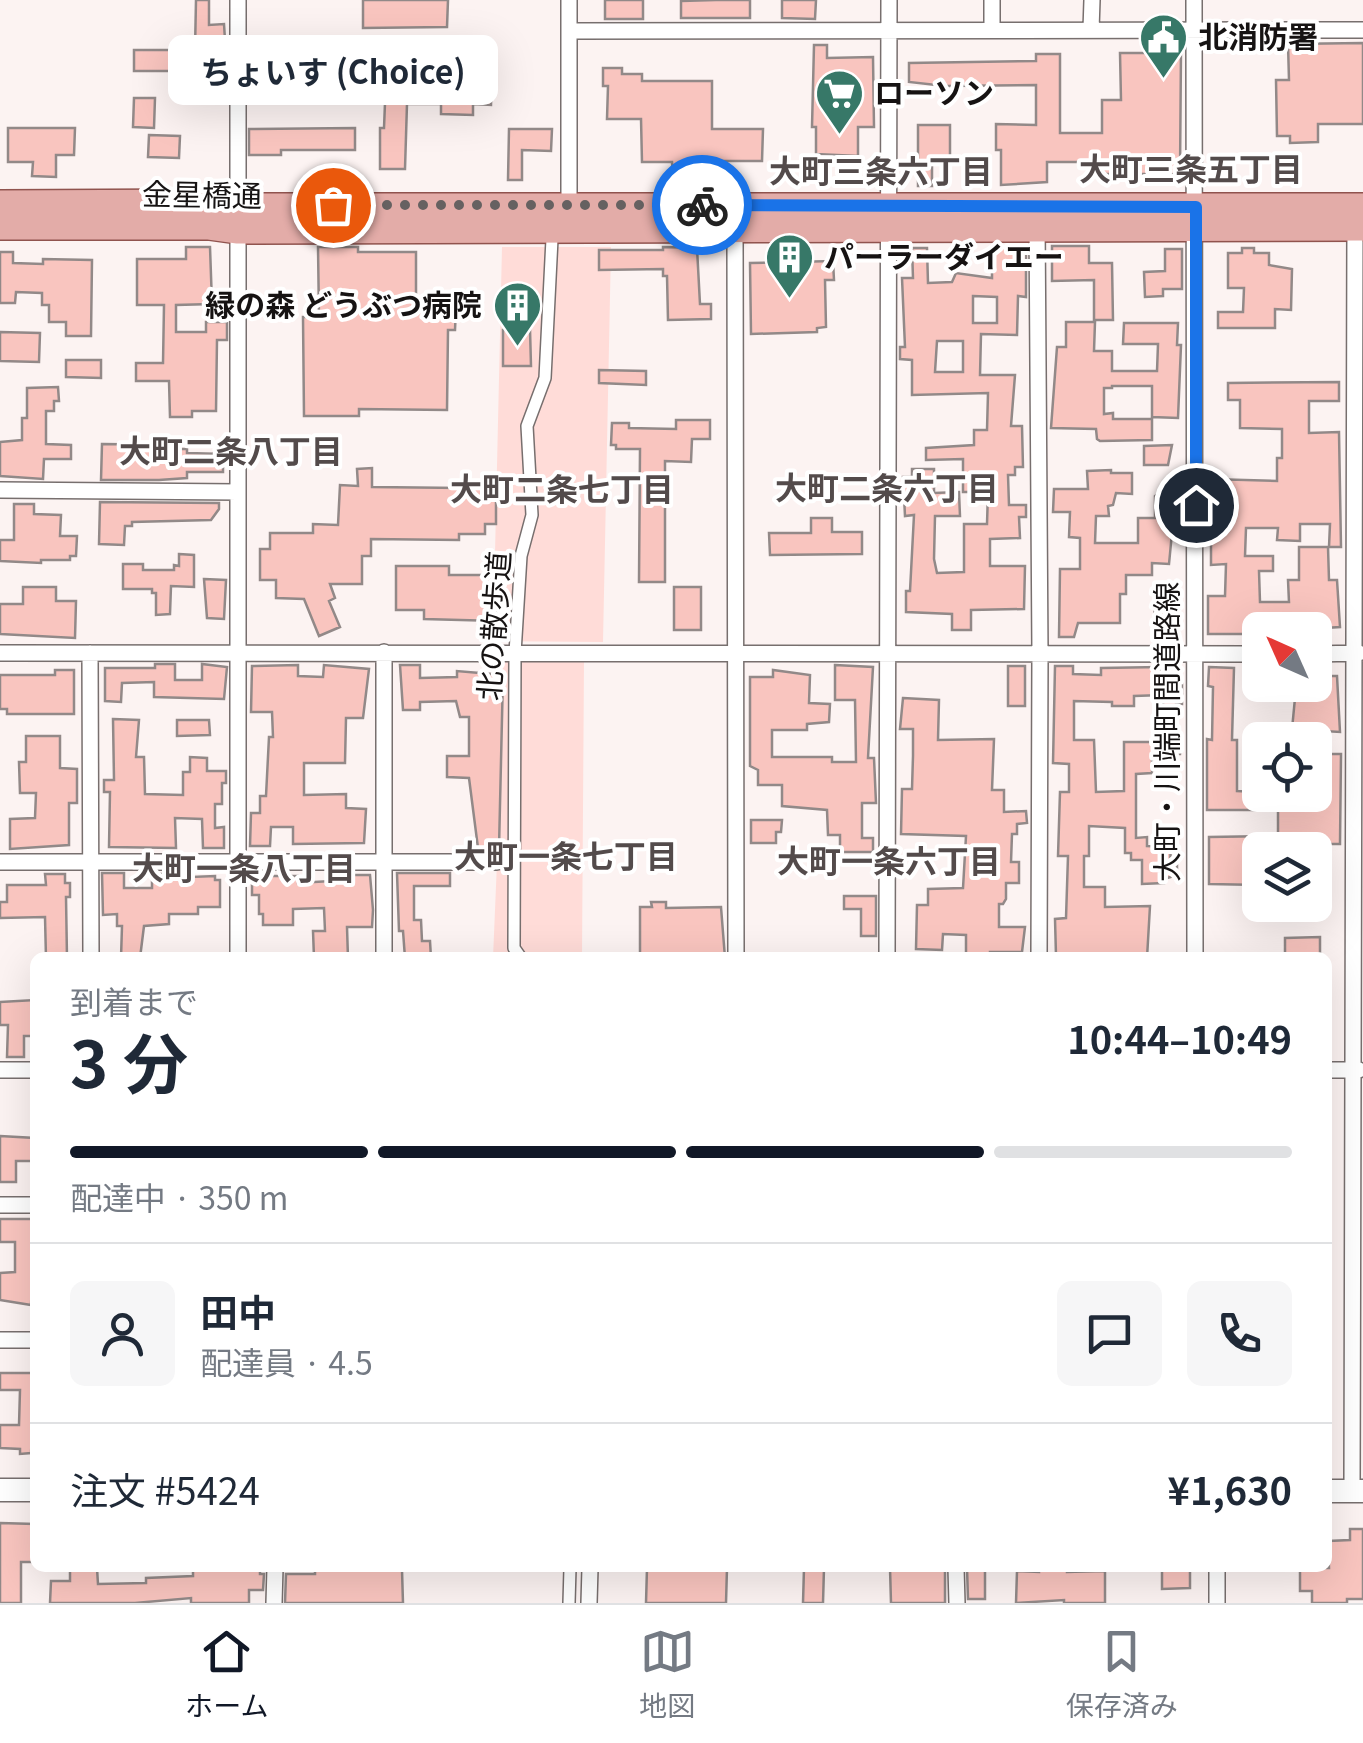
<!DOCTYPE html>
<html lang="ja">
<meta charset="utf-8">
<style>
:root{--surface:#fff;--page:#f6f6f7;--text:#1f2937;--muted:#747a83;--line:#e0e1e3;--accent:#111827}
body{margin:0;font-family:Georgia,"Noto Sans JP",serif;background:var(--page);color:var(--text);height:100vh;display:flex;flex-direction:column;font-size:38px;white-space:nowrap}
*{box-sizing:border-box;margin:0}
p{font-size:32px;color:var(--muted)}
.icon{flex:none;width:55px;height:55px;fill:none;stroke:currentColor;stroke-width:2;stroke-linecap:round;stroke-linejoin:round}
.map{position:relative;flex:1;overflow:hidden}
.drawer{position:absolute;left:30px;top:952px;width:1302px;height:620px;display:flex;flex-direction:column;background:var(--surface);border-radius:15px;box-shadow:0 10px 40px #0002}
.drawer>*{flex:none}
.needle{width:65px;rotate:315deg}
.controls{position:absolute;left:1242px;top:612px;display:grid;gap:20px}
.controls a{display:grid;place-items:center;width:90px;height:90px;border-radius:15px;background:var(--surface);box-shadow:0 10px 40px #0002;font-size:50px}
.pin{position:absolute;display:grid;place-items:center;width:85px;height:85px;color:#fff;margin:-42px;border:5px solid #fff;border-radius:50%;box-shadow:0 2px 10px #0007}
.courier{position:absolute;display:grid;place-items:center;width:100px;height:100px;margin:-50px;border:8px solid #1a73e8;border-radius:50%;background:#fff;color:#222;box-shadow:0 2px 12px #0007}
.bubble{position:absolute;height:70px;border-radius:15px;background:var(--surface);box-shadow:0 10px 40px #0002;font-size:32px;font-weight:700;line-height:70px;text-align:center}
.headline em{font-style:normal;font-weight:700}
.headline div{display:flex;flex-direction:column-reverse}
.headline{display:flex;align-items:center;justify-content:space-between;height:170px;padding:0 40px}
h1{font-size:65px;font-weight:700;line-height:75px}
.bar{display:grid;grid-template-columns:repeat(4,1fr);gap:15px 10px;align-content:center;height:120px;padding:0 40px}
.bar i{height:12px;border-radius:8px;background:var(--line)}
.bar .current{background:var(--accent)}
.bar p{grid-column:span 4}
.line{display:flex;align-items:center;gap:25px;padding:0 40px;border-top:2px solid var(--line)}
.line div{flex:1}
.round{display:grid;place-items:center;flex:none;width:105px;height:105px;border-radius:15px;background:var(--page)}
.tabs{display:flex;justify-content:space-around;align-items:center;height:140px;border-top:2px solid var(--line);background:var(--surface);font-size:28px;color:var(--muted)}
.tabs a{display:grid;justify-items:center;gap:5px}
.tabs .current{color:var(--accent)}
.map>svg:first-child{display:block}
.green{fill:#ffdcd8}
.building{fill:#f9c5bf;stroke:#928988;stroke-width:2.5;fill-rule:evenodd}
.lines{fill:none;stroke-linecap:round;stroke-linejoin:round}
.pedestrian-casing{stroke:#776f6e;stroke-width:14}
.minor-casing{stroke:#776f6e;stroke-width:18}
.secondary-casing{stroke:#776f6e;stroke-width:25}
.primary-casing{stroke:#90534e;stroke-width:28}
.pedestrian{stroke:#fff;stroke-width:11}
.minor{stroke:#fff;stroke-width:15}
.secondary{stroke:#fff;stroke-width:22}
.primary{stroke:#e3aca8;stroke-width:25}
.done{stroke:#666161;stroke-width:10;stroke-dasharray:0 18}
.route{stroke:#1a73e8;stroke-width:12}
.labels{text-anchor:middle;stroke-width:8;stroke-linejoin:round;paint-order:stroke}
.poi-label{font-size:30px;font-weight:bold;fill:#161313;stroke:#fff;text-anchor:start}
.street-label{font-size:30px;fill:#161313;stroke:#fff}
.neighbourhood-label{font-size:32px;font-weight:bold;fill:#534b4b;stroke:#fff}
</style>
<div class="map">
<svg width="1363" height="1603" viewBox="0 0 1363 1603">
<rect width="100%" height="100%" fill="#fcf3f2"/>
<!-- green -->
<path class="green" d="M502 247H611L603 642 493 641Z
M496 656 584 660 582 957 493 958 497 862Z"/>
<!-- building -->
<path class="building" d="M196 0H209V25L224 24 227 71H134V50H195Z
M363 0H448L447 27 363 28Z
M605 0H643V19H605Z
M716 0H750V18H681V1Z
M782 0H816L815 19 782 18Z
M1363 43V124H1318V142L1290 143V136H1277L1276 80H1289L1288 44Z
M814 45H827V58L873 57 874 127H858V156L816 154V127H812Z
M1146 49H1181L1180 174H1098V162H1047V182L1001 185V150H996V124L1036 125V85L945 86 909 82V63L1036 61V54H1060V133H1102V100H1121L1120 53H1146Z
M359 66 492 69 491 105 473 104V115L441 114V104H407L405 169H380V128H384L385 103H358Z
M603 68H622V74H642V81H712V129H763L762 161H716V176L673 178 672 162H642L641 119H607L608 86H603Z
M134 98H155L154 128 133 127Z
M918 125H950V159H932V186H918Z
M8 128H75L74 155H56V177L32 176 33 162H8Z
M355 128V150H281V155H249V129Z
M509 129H552L551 151 522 150V180H508Z
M149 135 180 136 179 158 148 157Z
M1052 246H1089V263H1112L1113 320H1094V280L1052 281Z
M186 247H210L212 304 176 305V332H206V322H227V340H217L216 411H192V417H170L169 381H136V363H163L164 305H137V259H186Z
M318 247H358V252H416V306L456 307 455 330H448L447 410 359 409V416H304L303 317H319Z
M663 247 697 248 700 304H711V319L668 320 667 276H663V269L599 270V250H663Z
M992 247 1026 248V297L1018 296 1017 335 981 334 980 375H1015L1011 426H1022L1023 467H1015V475H1008L1009 505H1026V517H1019L1020 538 990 539V566H1025L1024 609 971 610V630H952V614L906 612V591H910L914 515 905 516 903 477H912V469H934V493L959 492 960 516H935L934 559 937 573 964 572V524H987L988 492H963V459L926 460V448L974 445V430H987L988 393 912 395V360L900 359V347H905L902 278H913L912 248H927L928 283 952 282 956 273 992 278ZM973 296 997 297V323H973ZM937 341H963V372H935Z
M1242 248H1254V253H1269V265L1292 269 1291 310 1275 309V328H1218V312H1243L1244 288H1228V253H1242Z
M1165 249H1182V289H1163V296L1145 297 1144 272 1165 271Z
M0 252H13V263L43 264V259L92 260 91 336H66V322H49V305H42V293L16 292 15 303H0Z
M833 261 834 280H825L826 327 817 328V332L751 334 750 263Z
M1066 322H1095L1094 351H1112V371H1157L1158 344H1123L1124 323H1178L1177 345H1181L1178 418 1152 417V386H1112V388H1104V414L1113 413V419H1152V440L1100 441 1097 439 1096 429 1051 428 1057 347H1066Z
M530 329 531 366H503V330Z
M0 332 40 333 39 362 0 361Z
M66 360H101V378L66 377Z
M599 370 646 371V385L599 383Z
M1339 382V401H1309V433L1339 432 1341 547H1329L1330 524H1300V541L1277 540 1278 528H1246L1245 556H1273V571H1259L1260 602H1289L1288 580H1299V547H1328L1329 580H1337L1340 627 1293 630V623L1251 622 1250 634H1208V596H1225L1226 564 1211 565V529H1208L1207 511 1210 479 1277 481V458H1282V429L1240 428V400H1228V383Z
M58 387 59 401H54V411H46V444L71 445V459H44L43 479 0 476V442L22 440V418H27V388Z
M676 420H710V439H692L691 462 665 461V582H639L640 449H616V445H611L612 423H629V428L676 429Z
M102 444 180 445V449H187V453L223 454V472H187V478L159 480H101Z
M1172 445 1168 465H1144V446Z
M372 468V487L462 488V483H496V524H485V534H459V540L371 539V556H362V584H330L335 598 329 601 340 627 319 636 304 599 276 598V580H260V549H270V533H313V524L338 525 340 485 358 486 357 469Z
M1111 470V473H1132V494L1116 493 1113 505 1108 506 1109 516H1096L1095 543H1138V518H1155V496L1159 493 1180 492V512H1174L1169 564 1152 563V575H1126V594H1120V623H1078L1074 637H1059L1060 569H1080V538L1069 537 1070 512H1053L1054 489H1088L1087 471Z
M100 502 219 503V509L211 520 132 522V526H125L124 545 99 544Z
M14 504H34V514L61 515 60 536H77L76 556H70V560H41V563L0 561V540H14Z
M811 518H832V532H862V554L770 555 769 533H811Z
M179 554 194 555V587L171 586 170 614 156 615V593H152V589H123V564H143V570H174V565L179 566Z
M396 566H449V575H498L497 621 424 619V610H396Z
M204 579 226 580 224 619 207 618Z
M23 587H56V601H76L75 638 0 634V604H23Z
M674 587H701V630H674Z
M1155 592H1180L1179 632H1175V641L1154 640Z
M155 664H175V680H202V664L227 667 224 699 154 697V682L122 683 121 702 105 701V668H155Z
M298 665V676L323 677 324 665 369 669 363 718H346L345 763H304V795L346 794V808L366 809 364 843 293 844V827H271L270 846H250L251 813H260V796H266L269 737H273L272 712H251L252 666Z
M400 665H420V678L457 677V671L503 675 499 848H478L469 778 447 777V756H469V717H460L456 701 420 702V710H403Z
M835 665 873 667 868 758H874L876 803H862V838H873V852H840V835H828L827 810 782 806V785H758V770L750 766V677H773V670L810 675 809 703 830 704 829 722 807 724V730H772V757H832V762H856L855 700H835Z
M1008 666H1025V706H1008Z
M1055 666H1073V674L1101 675V668L1160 667V683H1182V704H1176L1177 741H1181L1180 754H1152V773L1136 774V838L1147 837V846L1171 847 1170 863H1177V875L1164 879V883L1142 884V860H1131V853H1125V828L1089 826V856H1084V887H1105V907L1150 906 1147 958 1056 956 1055 919 1066 918 1068 856H1058L1060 792H1069V764L1053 763ZM1163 695 1164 742H1124V791L1096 792 1094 740H1074V701L1112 702V706H1134V696Z
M1209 667 1234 668 1232 740H1237V791L1260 792V795H1315V754H1341L1340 844H1316V850H1260V885L1209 884V837L1278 836V810H1207V739L1212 740 1213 687 1208 686Z
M55 670H74V714H7V709H0V675H55Z
M1315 676H1337L1340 732 1324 731V740H1291L1295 698H1269V685H1315Z
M903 698 939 700 938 740 994 739 992 790H1004V812L1026 811 1027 823 1017 824V834H1012L1011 862H1019V883H1006V899L1003 904H999V927H1025L1022 952H990V957H966V935L943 934 942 950 916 949 917 905H928V889L963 888 966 836 901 834 902 789H912L913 756V729H900Z
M113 719 139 720 136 757H144L145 794 183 795V772H190V757L207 758V771H226V783H222V804H215V828L224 827V848H203L202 819 175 818 176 848 109 847 110 792H104V780H114Z
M177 720H209L210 735 177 736Z
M26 736H60V768L77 769V803H69V845L10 849V819L35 818 36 793H20L19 762H26Z
M751 820H782L781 832H776V843H751Z
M102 873H124V888H152V874H166V878L215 876V880H220V907H198V914H169V924L144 926 140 958H121L122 926H117V914L103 915Z
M397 873H450V886H414V920H421L422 941H430L431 958H405L403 931H399Z
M45 874H65V883H70V897H66L67 958H46L45 917 0 918V902H7V885H46Z
M348 875H370L373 910 372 927H347L348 958H314L313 931H325L324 908 293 909V925H263V914H259V895H252V876H298V883L348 880Z
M844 896H876V936H861V909H844Z
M651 902H666V908L721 907 725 958H640V907H652Z
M1320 937V958H1285V938Z
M35 1000V1036H24V1057H7L8 1025H0V1002Z
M0 1136 35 1138V1161H16V1182H0Z
M0 1219H35L31 1305 0 1300V1273L15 1272V1242H0Z
M0 1373H35L31 1453 20 1454V1449L0 1448V1425H19L20 1390H0Z
M0 1523 35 1524V1562H21V1603H0Z
M1350 1529H1363V1599H1347V1603H1312V1591H1300V1568H1329L1328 1541 1350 1540Z
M70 1568H97L98 1584 146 1583V1578L193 1576V1568H260V1574H264L263 1590H249V1603H191V1598L135 1603H50L51 1581H70Z
M647 1568H727L726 1603H646Z
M804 1568H824L823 1603H803Z
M890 1568H945V1603H891Z
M967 1568H985V1599H968Z
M1039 1568H1067V1572L1105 1571V1603H1064V1600L1016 1603 1017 1571 1039 1572Z
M1162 1568H1190V1588L1162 1589Z
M315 1570H402L403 1603H285L286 1574H315Z"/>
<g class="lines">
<defs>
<path id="pedestrian" d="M521 958 514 948 515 653 521 556 532 515 527 426 545 378 552 239
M569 1603 570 1568"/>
<path id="minor" d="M992 0V30
M1194 0 1195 958
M1091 30 1092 0
M569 31 1363 30
M569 211V0
M735 222 736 958
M1037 222 1040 653 1039 958
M0 490 238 492
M384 652V958
M0 653 1260 654
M90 653 91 958
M1315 654 1359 653
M0 862H497
M238 958V0
M887 958 889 0
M0 1070H35
M1328 1070H1359
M0 1205H35
M0 1340H35
M1352 1491 1355 220
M956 1568 957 1603
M1217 1568V1603
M274 1603 275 1568
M589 1603 590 1568"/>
<path id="secondary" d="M0 1490H35
M1328 1491H1363"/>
<path id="primary" d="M0 203 209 202 240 206H1363
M0 227H209L238 231 1363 228"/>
</defs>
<!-- pedestrian casing -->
<use href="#pedestrian" class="pedestrian-casing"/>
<!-- minor casing -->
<use href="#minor" class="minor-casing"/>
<!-- secondary casing -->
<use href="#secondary" class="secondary-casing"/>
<!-- primary casing -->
<use href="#primary" class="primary-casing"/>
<!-- pedestrian -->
<use href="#pedestrian" class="pedestrian"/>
<!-- minor -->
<use href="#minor" class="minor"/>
<!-- secondary -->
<use href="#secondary" class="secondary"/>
<!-- primary -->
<use href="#primary" class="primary"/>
</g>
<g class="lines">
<!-- done -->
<path class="done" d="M333 205H702"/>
<!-- route -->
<path class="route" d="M702 205 1196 207V505"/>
</g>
<!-- icons -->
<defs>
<symbol id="civic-pin" viewBox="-11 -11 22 30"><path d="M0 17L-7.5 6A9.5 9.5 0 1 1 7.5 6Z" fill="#377868" stroke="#fff"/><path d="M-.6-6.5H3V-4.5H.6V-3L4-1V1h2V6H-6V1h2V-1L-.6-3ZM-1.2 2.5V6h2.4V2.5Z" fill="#fff"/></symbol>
<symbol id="supermarket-pin" viewBox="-11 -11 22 30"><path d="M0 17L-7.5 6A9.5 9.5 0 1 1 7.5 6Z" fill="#377868" stroke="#fff"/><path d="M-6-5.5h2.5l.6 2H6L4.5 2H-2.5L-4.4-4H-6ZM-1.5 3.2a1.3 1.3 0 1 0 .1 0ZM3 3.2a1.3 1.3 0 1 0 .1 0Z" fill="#fff"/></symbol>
<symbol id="building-pin" viewBox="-11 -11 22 30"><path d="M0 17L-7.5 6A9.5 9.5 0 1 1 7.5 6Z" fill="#377868" stroke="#fff"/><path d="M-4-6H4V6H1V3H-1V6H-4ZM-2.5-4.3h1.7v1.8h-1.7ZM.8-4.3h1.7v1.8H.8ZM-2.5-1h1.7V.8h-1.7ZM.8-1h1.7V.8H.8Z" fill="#fff"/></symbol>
</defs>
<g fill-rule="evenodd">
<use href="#civic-pin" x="1136" y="10" width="55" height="75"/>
<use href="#supermarket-pin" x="812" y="66" width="55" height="75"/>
<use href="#building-pin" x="762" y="230" width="55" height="75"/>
<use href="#building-pin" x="490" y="278" width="55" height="75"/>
</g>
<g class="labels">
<!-- poi labels -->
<g class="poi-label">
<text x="1198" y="48">北消防署</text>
<text x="874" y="104">ローソン</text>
<text x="824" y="268">パーラーダイエー</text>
<text x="482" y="316" text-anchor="end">緑の森 どうぶつ病院</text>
</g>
<!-- street labels -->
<g class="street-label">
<text transform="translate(202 196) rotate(1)" y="10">金星橋通</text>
<text transform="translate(495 626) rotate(-86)" y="10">北の散歩道</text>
<text transform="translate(1168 732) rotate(-90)" y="10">大町・川端町間道路線</text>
</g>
<!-- neighbourhood labels -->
<g class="neighbourhood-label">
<text x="1191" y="181">大町三条五丁目</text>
<text x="881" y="183">大町三条六丁目</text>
<text x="231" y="463">大町二条八丁目</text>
<text x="887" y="500">大町二条六丁目</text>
<text x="562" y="501">大町二条七丁目</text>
<text x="566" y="868">大町一条七丁目</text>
<text x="889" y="873">大町一条六丁目</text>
<text x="244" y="880">大町一条八丁目</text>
</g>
</g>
</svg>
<div class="controls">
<a><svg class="needle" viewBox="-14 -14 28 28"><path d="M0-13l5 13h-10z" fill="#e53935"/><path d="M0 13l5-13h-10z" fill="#747a83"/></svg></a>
<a><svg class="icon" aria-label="locate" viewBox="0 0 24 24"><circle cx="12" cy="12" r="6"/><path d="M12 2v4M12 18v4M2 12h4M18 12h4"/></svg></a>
<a><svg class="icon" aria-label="layers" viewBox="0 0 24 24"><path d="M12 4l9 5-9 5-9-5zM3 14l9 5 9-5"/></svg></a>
</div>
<div class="pin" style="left:333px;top:205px;background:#ea580c"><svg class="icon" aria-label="bag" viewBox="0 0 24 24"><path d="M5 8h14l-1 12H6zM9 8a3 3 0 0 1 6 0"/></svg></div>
<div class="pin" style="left:1196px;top:505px;background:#1f2937"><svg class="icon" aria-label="home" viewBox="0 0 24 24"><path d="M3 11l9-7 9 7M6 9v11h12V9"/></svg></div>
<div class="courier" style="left:702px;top:205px"><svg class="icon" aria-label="bike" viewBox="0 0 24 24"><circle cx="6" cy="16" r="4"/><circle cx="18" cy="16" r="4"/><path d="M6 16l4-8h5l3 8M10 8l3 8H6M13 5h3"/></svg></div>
<div class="bubble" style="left:168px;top:35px;width:330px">ちょいす (Choice)</div>
<section class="drawer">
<div class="headline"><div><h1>3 分</h1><p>到着まで</p></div><em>10:44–10:49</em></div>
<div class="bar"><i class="current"></i><i class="current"></i><i class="current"></i><i></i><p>配達中 · 350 m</p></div>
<div class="line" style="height:180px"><a class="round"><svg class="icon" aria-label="person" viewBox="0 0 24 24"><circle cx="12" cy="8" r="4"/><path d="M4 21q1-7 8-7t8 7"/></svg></a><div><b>田中</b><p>配達員 · 4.5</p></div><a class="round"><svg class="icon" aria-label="chat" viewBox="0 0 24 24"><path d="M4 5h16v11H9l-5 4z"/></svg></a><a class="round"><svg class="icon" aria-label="phone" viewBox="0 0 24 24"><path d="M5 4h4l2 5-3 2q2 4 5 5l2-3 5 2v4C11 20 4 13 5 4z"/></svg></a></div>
<div class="line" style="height:130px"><div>注文 #5424</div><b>¥1,630</b></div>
</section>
</div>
<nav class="tabs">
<a class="current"><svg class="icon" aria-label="home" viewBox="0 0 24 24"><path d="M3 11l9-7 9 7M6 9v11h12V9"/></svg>ホーム</a>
<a><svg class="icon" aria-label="map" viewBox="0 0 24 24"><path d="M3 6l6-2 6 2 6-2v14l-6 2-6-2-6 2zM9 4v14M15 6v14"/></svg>地図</a>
<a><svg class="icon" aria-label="saved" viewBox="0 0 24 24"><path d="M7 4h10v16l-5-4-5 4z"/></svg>保存済み</a>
</nav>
